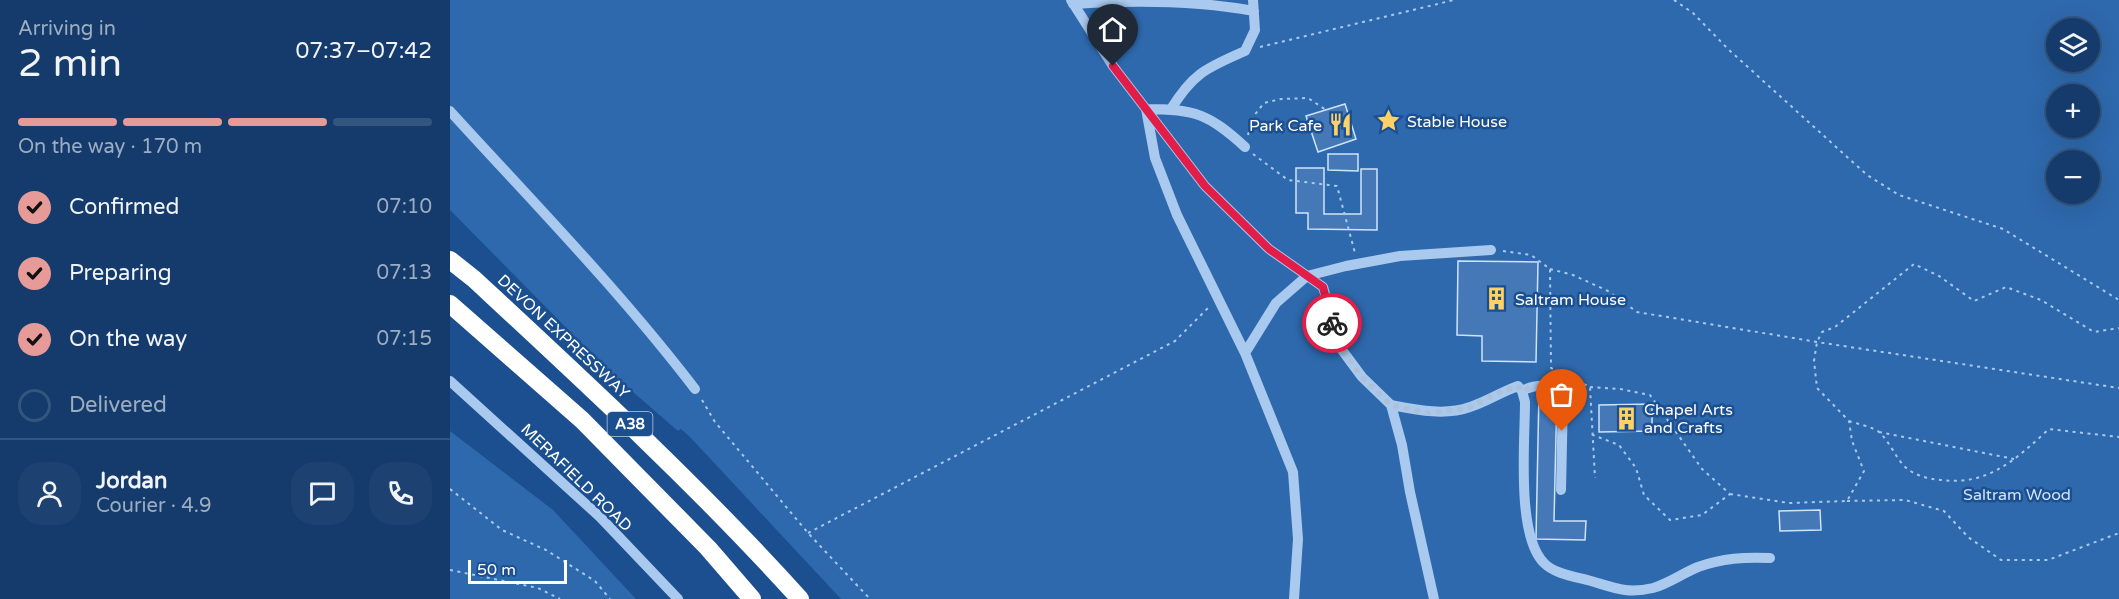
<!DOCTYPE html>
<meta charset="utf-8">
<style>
:root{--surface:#143b6b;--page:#1d4271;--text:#f1f3f6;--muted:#9dadc1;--line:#33557e;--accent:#e69b98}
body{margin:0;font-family:"Varela Round",sans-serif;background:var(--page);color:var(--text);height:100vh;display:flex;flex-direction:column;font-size:22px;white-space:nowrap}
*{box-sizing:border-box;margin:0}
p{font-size:20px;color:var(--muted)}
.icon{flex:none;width:33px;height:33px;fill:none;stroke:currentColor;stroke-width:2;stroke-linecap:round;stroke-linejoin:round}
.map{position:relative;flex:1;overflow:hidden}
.sheet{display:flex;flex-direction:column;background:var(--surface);width:450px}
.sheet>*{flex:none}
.controls{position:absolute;left:1596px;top:18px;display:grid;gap:12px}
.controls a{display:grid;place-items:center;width:54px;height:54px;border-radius:50%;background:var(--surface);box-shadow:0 6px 24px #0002,0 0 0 2px var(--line);font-size:30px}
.scale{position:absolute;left:18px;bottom:15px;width:99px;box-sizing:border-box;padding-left:6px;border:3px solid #fff;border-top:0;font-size:16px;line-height:21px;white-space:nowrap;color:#fff;-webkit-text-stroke:4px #1b4f8f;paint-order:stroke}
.pin{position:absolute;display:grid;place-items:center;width:51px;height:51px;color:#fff;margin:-62px -26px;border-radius:50% 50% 50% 0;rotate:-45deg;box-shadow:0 0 6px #0007}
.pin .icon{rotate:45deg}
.courier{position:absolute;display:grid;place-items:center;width:60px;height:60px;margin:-30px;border:4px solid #e11d48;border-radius:50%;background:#fff;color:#222;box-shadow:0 2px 8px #0007}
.summary em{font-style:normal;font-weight:600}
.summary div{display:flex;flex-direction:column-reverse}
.summary{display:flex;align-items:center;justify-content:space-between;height:102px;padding:0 18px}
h1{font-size:39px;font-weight:600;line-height:45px}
.bar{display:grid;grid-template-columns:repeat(4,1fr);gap:9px 6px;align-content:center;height:72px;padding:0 18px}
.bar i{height:8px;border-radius:4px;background:var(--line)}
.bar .current{background:var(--accent)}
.bar p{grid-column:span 4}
.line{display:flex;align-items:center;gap:15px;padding:0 18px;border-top:2px solid var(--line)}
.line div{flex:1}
.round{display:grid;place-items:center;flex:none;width:63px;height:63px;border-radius:24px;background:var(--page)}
ol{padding:0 18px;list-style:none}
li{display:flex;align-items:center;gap:18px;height:66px}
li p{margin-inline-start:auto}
li .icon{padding:6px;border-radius:50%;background:var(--accent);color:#111;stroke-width:4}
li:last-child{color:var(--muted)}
li i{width:33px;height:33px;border:3px solid var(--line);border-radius:50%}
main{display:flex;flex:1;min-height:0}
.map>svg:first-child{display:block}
.green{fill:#2e69ad;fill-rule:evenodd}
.building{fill:#4478b7;stroke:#cfe3fa;stroke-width:1.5}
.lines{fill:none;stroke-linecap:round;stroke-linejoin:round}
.path{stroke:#a9c9ee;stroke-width:2;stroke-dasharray:3 4.5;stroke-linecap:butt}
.minor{stroke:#a9c9ee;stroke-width:10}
.highway{stroke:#fff;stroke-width:18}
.done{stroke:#afc1d8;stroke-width:6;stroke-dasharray:0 10.8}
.route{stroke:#e11d48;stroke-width:8}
.labels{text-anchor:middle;stroke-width:5;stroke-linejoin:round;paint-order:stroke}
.shield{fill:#1b4f8f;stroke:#bbcadd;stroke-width:1.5}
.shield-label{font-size:15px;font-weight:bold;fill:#fff}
.poi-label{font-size:16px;fill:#fff;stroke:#1b4f8f;text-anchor:start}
.street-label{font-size:16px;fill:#fff;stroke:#1b4f8f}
.park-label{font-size:16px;fill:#cfe3fa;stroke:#1b4f8f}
</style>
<main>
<section class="sheet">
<div class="summary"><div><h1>2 min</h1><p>Arriving in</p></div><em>07:37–07:42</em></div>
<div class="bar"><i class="current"></i><i class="current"></i><i class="current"></i><i></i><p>On the way · 170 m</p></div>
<ol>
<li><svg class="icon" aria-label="check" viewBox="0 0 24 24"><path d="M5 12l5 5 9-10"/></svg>Confirmed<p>07:10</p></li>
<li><svg class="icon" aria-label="check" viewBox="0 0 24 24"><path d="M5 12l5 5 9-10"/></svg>Preparing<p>07:13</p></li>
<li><svg class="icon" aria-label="check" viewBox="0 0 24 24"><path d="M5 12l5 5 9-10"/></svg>On the way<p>07:15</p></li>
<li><i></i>Delivered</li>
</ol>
<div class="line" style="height:108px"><a class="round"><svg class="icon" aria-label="person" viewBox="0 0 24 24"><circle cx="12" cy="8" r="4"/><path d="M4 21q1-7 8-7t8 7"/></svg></a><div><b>Jordan</b><p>Courier · 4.9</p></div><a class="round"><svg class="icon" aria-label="chat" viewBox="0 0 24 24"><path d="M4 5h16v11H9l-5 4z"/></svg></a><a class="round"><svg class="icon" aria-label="phone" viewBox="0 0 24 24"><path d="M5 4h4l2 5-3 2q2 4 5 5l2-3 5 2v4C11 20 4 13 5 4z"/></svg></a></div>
</section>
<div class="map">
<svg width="1669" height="599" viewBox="0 0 1669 599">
<rect width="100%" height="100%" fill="#1b4f8f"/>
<!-- green -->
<path class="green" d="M0 0H1669V599H391L240 437 231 429 228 431 161 373 0 210ZM1606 28H1640V62H1606ZM1606 94H1640V128H1606ZM1606 160H1640V194H1606Z
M0 431 103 510 186 599H0Z"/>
<!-- building -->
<path class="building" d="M895 104 906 139 868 152 856 116Z
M878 154H908V171L878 170Z
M846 168H874V214H911V169H927V230L858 229V213H846Z
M1008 261 1088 262 1086 362 1032 361V336L1007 335Z
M1089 392 1107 393 1104 521H1136L1135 540 1086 539Z
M1202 404V431L1149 432V405Z
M1370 510 1371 530 1330 531 1329 511Z"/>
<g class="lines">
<!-- path -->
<path class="path" d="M1224 0 1243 13 1278 49 1417 175 1449 195 1553 229 1669 300
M810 47 1004 0
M798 135 803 117 814 103 831 99 858 98 876 110
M803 154 838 180 887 186 905 253
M1053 251 1081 255 1100 269 1101 368 1140 387 1145 478
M1100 269 1123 275 1158 291 1187 312 1367 342 1669 388
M1140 387 1170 389 1200 395 1252 469 1280 494 1252 515 1220 520 1194 495 1186 468 1169 445 1143 435
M252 400 265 422 358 533 420 599
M1399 421C1408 424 1423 427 1429 432 1439 441 1445 456 1454 466 1465 476 1478 479 1492 480 1539 486 1567 458 1599 429L1669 437
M1429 432 1564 459
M0 489 52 530 96 550 145 581 160 599
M1280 494 1339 503 1397 501 1414 471 1402 441 1399 421 1367 388 1364 361 1367 342 1372 332 1385 327 1464 264 1489 276 1524 301 1556 287 1591 300 1644 332 1669 328
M1397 501 1455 500 1494 511 1518 537 1551 560H1598L1669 533
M358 533 725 341 759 307
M0 570 88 588 110 599"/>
<!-- minor -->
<path class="minor" d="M621 0 663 66 755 186 819 249 873 287 892 350 912 377 941 405 952 445 960 492 984 599
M623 4C684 0 744 0 804 11
M696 109 705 158 727 215 795 353 843 472 848 539 844 599
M696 109C745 109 759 114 795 147
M721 109C744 72 757 68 795 51L805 30 803 0
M0 111C83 202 170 291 245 389
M795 353 826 303 857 276 896 266 950 256 1041 250
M0 381 150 517 228 599
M1072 391C1085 384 1102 383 1113 395L1111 490
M941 405C967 410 995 416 1020 407 1036 402 1051 392 1068 386L1072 391 1075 402C1075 441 1066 535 1094 563 1104 574 1127 577 1141 581 1165 588 1177 594 1203 588 1218 584 1233 573 1248 567 1273 558 1294 557 1320 558"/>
<!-- highway -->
<path class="highway" d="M0 260 24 279C136 383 248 486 350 599
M0 304 132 420 258 548 302 599"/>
</g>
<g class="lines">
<!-- done -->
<path class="done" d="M882 323 892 350 912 377 941 405 977 413 1019 408 1047 393 1068 386 1072 391C1085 385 1102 383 1113 395L1112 431"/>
<!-- route -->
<path class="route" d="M663 66 755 186 819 249 873 287 882 323"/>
</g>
<!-- icons -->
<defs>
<symbol id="sight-bare" viewBox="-9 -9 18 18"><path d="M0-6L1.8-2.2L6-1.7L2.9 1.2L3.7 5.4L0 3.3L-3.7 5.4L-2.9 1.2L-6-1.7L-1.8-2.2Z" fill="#ffd166" stroke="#1b4f8f" stroke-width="2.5" paint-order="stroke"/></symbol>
<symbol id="restaurant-bare" viewBox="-9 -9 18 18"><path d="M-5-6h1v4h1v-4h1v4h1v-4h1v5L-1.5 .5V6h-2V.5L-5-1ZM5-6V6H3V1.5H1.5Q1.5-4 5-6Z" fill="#ffd166" stroke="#1b4f8f" stroke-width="2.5" paint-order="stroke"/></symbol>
<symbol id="building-bare" viewBox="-9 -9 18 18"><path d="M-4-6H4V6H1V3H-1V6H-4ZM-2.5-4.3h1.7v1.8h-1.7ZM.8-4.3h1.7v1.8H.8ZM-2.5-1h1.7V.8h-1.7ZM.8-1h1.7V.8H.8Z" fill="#ffd166" stroke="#1b4f8f" stroke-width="2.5" paint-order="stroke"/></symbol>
</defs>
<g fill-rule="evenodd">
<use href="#sight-bare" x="922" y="104" width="33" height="33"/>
<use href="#restaurant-bare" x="874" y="108" width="33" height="33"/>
<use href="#building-bare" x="1030" y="282" width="33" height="33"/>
<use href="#building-bare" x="1160" y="402" width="33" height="33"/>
</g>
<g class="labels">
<!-- shield labels -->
<rect class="shield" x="157.5" y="412" width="45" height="24" rx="4.5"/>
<g class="shield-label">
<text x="180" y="429">A38</text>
</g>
<!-- poi labels -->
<g class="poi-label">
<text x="957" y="127">Stable House</text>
<text x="872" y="131" text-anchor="end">Park Cafe</text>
<text x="1065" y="305">Saltram House</text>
<text x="1194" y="415">Chapel Arts<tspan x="1194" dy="18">and Crafts</tspan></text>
</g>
<!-- street labels -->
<g class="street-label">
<text transform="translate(114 336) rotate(43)" y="6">DEVON EXPRESSWAY</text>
<text transform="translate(127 477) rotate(44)" y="6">MERAFIELD ROAD</text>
</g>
<!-- park labels -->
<g class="park-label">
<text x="1567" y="500">Saltram Wood</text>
</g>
</g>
</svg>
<div class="controls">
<a><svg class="icon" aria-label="layers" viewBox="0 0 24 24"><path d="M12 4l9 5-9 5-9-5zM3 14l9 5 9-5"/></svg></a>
<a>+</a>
<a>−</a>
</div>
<div class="scale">50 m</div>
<div class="pin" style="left:1112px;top:431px;background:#ea580c"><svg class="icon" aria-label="bag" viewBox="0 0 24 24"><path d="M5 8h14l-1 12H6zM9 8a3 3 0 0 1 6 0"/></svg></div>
<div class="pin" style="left:663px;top:66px;background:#1f2937"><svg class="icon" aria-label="home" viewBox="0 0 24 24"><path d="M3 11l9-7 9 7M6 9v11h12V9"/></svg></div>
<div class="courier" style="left:882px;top:323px"><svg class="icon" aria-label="bike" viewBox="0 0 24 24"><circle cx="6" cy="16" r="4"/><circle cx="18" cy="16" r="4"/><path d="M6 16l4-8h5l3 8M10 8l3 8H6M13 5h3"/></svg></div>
</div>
</main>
